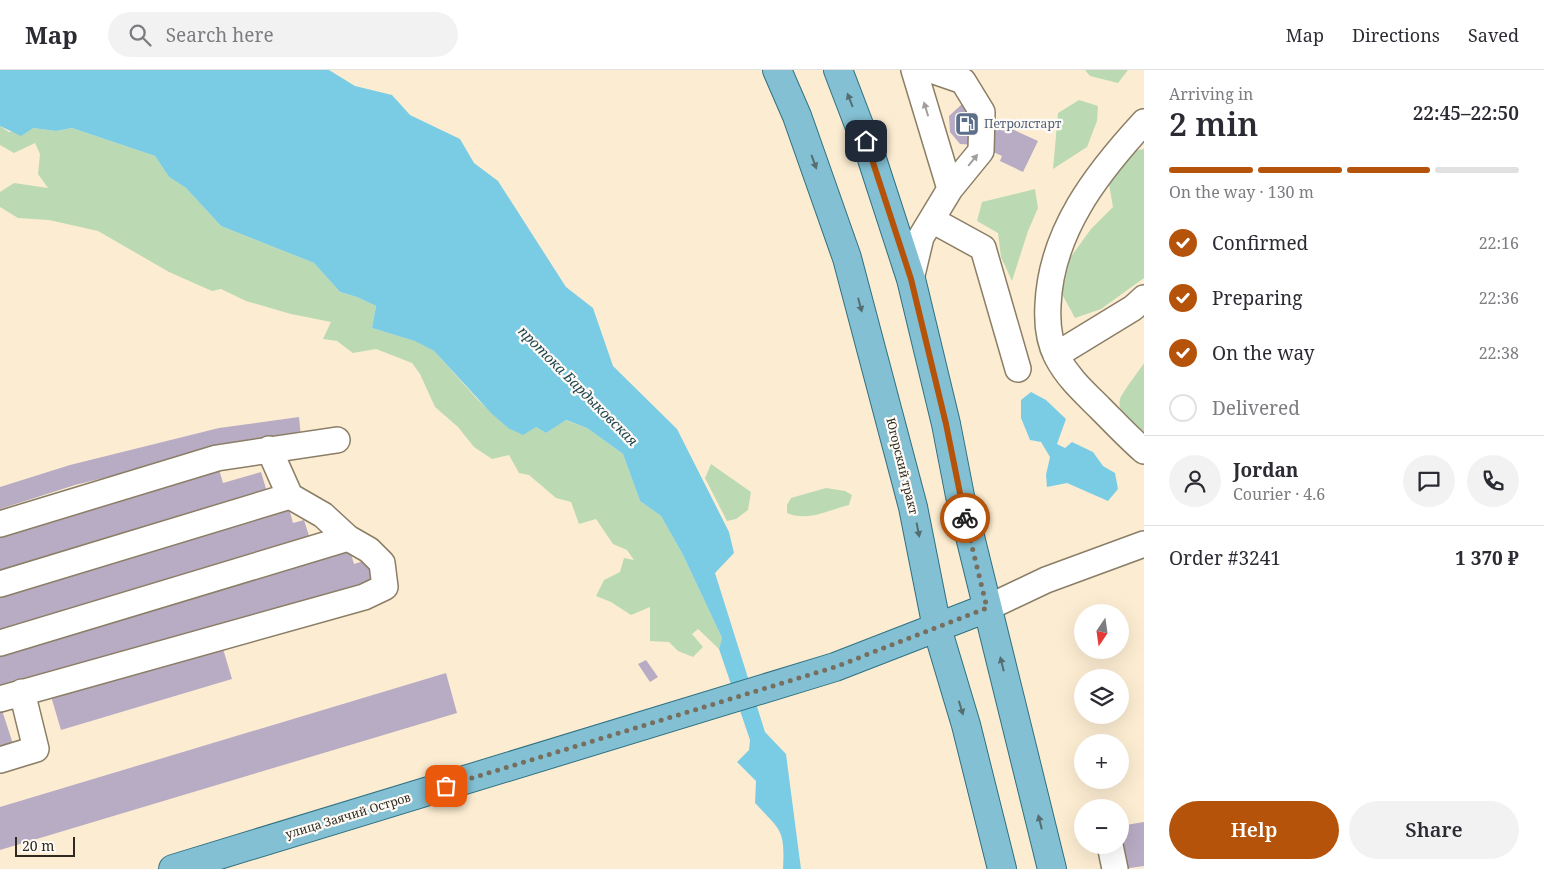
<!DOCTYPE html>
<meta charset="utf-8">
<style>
:root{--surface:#fff;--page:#f2f2f3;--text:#2b2b33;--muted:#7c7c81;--line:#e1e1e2;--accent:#b45309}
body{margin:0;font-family:"Noto Serif",serif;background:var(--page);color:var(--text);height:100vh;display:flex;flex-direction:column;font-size:19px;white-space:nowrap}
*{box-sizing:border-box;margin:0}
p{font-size:16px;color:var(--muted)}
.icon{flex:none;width:28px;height:28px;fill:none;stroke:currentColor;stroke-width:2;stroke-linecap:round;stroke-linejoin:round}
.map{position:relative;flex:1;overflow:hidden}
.side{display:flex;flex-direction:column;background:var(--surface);width:400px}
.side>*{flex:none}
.needle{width:32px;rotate:193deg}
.tools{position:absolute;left:1074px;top:534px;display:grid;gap:10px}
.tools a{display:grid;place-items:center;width:55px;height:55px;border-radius:50%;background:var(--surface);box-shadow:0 5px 20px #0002;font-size:25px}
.scale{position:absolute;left:15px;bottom:12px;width:60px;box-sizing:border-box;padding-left:5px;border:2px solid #2f2a20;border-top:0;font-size:14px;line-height:18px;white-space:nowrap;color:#2f2a20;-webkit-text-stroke:4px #fefbf6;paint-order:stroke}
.pin{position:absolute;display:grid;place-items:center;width:42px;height:42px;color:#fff;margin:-21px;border-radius:10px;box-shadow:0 2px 8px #0006}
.courier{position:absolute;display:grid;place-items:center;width:50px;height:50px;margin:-25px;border:4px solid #b45309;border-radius:50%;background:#fff;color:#222;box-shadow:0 1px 6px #0007}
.summary em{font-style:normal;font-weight:600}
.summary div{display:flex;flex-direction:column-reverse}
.summary{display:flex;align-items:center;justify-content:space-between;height:85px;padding:0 25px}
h1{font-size:32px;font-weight:600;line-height:38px}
.bar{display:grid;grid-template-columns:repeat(4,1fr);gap:8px 5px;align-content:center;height:60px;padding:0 25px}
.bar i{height:6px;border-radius:4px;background:var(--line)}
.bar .selected{background:var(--accent)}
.bar p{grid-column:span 4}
.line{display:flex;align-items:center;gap:12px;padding:0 25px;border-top:1px solid var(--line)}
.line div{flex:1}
.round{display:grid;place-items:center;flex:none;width:52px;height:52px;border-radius:26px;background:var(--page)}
ol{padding:0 25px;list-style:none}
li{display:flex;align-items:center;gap:15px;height:55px}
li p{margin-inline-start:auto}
li .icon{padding:5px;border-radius:50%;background:var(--accent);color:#fff;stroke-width:4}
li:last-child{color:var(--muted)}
li i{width:28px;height:28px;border:2px solid var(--line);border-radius:50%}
.cta{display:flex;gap:10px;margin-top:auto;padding:10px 25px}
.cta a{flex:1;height:58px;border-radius:30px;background:var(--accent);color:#fff;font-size:20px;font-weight:600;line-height:58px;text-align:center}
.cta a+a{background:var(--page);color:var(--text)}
header{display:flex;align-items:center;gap:30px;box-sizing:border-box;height:70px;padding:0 25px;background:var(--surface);border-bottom:1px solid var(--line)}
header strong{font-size:24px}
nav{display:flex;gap:28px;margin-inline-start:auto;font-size:18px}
.search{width:350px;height:45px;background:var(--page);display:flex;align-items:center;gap:12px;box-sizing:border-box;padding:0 18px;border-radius:28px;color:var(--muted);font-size:19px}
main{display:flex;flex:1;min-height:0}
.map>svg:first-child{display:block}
.green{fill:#bbdab4}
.water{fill:#7acce5}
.building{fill:#b8abc4}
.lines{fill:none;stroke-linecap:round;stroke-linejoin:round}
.minor-casing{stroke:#8b7e66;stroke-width:28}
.major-casing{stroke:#307081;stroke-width:30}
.minor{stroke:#fff;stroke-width:25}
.major{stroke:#83c0d3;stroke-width:28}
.oneway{fill:#556e71}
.oneway2{fill:#a19f9b}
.done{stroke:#776e5e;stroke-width:5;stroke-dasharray:0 9}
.route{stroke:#b45309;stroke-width:6}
.labels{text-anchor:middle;stroke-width:4.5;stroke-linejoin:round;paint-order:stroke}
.service-label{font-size:12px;fill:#4e5e75;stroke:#fefbf6;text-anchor:start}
.street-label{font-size:12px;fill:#2f2a20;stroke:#fefbf6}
.water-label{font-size:14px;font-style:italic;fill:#1d434e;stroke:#fefbf6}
</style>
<header>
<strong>Map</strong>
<div class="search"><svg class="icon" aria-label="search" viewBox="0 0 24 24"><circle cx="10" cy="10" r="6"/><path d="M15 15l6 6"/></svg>Search here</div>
<nav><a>Map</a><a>Directions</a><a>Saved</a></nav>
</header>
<main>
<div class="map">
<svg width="1144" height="799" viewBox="0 0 1144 799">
<rect width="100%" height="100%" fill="#fcedd2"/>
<!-- green -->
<path class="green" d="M1085 0H1128L1118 13 1090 6Z
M1079 30 1098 36 1097 51 1087 77 1053 99 1058 43Z
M0 56 9 62 33 58 56 61 72 58 155 86 169 107 186 118 221 156 314 193 340 222 357 227 376 236 372 258 416 271 434 281 478 330 508 358 536 357 546 363 565 350 587 358 623 384 640 431 661 446 683 485 722 568 719 579 698 559 692 564 703 577 693 587 678 581 669 572 650 571V537L631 545 611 532 596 526 604 510 620 502 624 488 634 490 627 480 613 474 596 449 579 454 571 432 556 428 529 405 519 403 509 385 492 389 474 377 458 357 435 337 420 304 412 293 376 279 353 283 337 271 323 269 331 252 291 244 246 231 221 219 212 221 169 202 98 161 49 150 18 148 0 137V122L14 113 48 118 38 104 40 84 35 73 14 83 0 75Z
M1144 79V208L1101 239 1075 248 1062 224 1070 188 1091 159 1113 137 1108 109 1133 81Z
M1035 119 1038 138 1028 161 1012 211 1001 187 998 163 977 151 982 132Z
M1144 293V368C1134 361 1116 343 1120 329 1123 321 1139 301 1144 293Z
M711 394 751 422 748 440 736 449 727 451 705 408Z
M826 418 845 421 852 425 849 435C829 440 807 452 787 443V435L791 428Z"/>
<!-- water -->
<path class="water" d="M0 0H329L355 16 392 25 410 45 460 69 474 93 498 111 566 217 593 238 613 296 677 359 729 462 734 483 715 503 765 662 786 684 801 799H783C785 759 781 761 755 733L756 711 737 692 749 680 750 670 719 579 722 568 683 485 661 446 640 431 623 384 587 358 566 350 546 363 536 357 523 365 508 358 492 344 434 281 415 271 372 258 376 236 357 227 340 222 314 193 221 156 186 118 169 107 155 86 72 58 56 61 33 58 21 66 0 56Z
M1031 322 1046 330 1066 349 1057 374 1065 378 1072 372 1093 382 1103 396 1115 403 1118 419 1108 431 1067 413 1047 417 1046 405 1050 387 1041 372 1030 370 1021 348V330Z"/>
<!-- building -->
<path class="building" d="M961 35H980L990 49 1038 71 1023 102 1000 91 1002 86 978 75 960 74 950 62 949 46Z
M299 347 301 367 224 378 75 415 0 439V417L70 395 219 358Z
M218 396 223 413 261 402 267 422 0 504V463Z
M288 435 293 453 304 450 310 469 0 563V522Z
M349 477 354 494 370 489 376 509 0 621V582Z
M221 572 232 609 61 660 50 623Z
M646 590 658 607 650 612 638 594Z
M446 603 457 643 0 780V737Z
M0 634 13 674 0 678Z
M1144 752V796L1123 799 1120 756Z"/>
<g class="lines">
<defs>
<path id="minor" d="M914 0 950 119
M1144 52C1096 104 1051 162 1048 235 1047 252 1049 272 1057 287 1068 308 1084 322 1101 339 1115 353 1129 368 1144 381
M932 150 983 178 1018 299
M911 209 921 167 950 119 981 81 982 42 963 11 931 0
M1056 285 1133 238 1144 228
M0 454 217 388 337 370
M0 514 290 426
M987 538 1046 510 1144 474
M0 573 348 468
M0 629 364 527 385 517 382 493 369 480 348 468 323 445 290 426 269 379
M0 690 36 679 22 622
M1110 775 1115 799"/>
<path id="major" d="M777 0 797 46 847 188 913 437 937 558 966 655 1002 799
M838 0 872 89 911 209 946 354 960 426 1052 799
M173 799 835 597 987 538"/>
</defs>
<!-- minor casing -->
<use href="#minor" class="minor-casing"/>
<!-- major casing -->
<use href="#major" class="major-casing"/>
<!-- minor -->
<use href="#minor" class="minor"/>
<!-- major -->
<use href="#major" class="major"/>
</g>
<!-- one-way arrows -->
<defs><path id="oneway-solid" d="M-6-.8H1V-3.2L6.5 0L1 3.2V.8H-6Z" transform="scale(1.25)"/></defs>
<g class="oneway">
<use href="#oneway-solid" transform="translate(850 30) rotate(-111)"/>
<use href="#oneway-solid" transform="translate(814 92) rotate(70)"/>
<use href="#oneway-solid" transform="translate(860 235) rotate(75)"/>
<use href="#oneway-solid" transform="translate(918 460) rotate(79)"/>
<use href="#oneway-solid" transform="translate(1002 594) rotate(-104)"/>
<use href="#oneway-solid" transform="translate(961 638) rotate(73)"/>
<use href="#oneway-solid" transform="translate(1040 752) rotate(-104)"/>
</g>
<g class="oneway2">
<use href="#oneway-solid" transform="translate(926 39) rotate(-107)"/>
<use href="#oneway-solid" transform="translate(973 90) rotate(-51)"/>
</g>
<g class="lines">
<!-- done -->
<path class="done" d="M446 716 835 597 987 538 965 448"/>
<!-- route -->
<path class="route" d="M866 71 911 209 946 354 965 448"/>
</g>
<!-- icons -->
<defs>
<symbol id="fuel-square" viewBox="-11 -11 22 22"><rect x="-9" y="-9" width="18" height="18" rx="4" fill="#5c6f8a" stroke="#fefbf6"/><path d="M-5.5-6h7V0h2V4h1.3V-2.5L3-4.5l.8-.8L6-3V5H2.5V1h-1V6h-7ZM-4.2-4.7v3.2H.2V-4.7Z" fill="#fff"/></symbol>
</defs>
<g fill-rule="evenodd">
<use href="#fuel-square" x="953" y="40" width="28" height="28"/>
</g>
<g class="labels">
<!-- service labels -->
<g class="service-label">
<text x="984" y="58">Петролстарт</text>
</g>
<!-- street labels -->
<g class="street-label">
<text transform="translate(902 396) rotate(76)" y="4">Югорский тракт</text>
<text transform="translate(348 746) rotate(-17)" y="4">улица Заячий Остров</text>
</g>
<!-- water labels -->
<g class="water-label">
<text transform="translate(578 316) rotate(45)" y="5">протока Бардыковская</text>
</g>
</g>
</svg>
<div class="tools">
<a><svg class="needle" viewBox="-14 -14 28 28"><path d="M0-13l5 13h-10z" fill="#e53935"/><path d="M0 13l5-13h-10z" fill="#7c7c81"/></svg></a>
<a><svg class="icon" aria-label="layers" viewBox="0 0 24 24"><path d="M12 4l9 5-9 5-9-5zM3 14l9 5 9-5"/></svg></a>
<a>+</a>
<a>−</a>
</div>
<div class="scale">20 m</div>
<div class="pin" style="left:446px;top:716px;background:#ea580c"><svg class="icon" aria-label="bag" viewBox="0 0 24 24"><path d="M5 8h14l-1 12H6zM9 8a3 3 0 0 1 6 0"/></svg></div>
<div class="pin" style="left:866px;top:71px;background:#1f2937"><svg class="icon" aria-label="home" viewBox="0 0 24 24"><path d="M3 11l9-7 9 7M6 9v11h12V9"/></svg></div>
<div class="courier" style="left:965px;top:448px"><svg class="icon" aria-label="bike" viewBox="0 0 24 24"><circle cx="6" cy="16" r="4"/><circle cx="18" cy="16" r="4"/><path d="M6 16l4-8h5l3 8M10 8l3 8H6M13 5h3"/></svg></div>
</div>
<section class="side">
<div class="summary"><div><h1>2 min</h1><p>Arriving in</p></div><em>22:45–22:50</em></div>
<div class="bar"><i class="selected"></i><i class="selected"></i><i class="selected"></i><i></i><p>On the way · 130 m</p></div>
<ol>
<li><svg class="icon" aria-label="check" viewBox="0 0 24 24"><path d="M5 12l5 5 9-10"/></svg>Confirmed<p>22:16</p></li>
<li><svg class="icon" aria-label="check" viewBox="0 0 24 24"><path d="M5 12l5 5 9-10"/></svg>Preparing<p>22:36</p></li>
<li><svg class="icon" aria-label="check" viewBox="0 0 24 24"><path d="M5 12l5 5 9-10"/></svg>On the way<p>22:38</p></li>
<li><i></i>Delivered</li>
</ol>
<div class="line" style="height:90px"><a class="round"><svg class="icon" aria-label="person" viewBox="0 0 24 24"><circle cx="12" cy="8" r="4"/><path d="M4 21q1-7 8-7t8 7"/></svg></a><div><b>Jordan</b><p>Courier · 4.6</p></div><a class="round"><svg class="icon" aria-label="chat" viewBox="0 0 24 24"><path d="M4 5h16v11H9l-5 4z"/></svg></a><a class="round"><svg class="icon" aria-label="phone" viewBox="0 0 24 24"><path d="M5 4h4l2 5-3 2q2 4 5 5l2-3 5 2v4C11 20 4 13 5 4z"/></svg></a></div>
<div class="line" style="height:65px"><div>Order #3241</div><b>1 370 ₽</b></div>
<div class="cta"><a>Help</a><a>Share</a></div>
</section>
</main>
